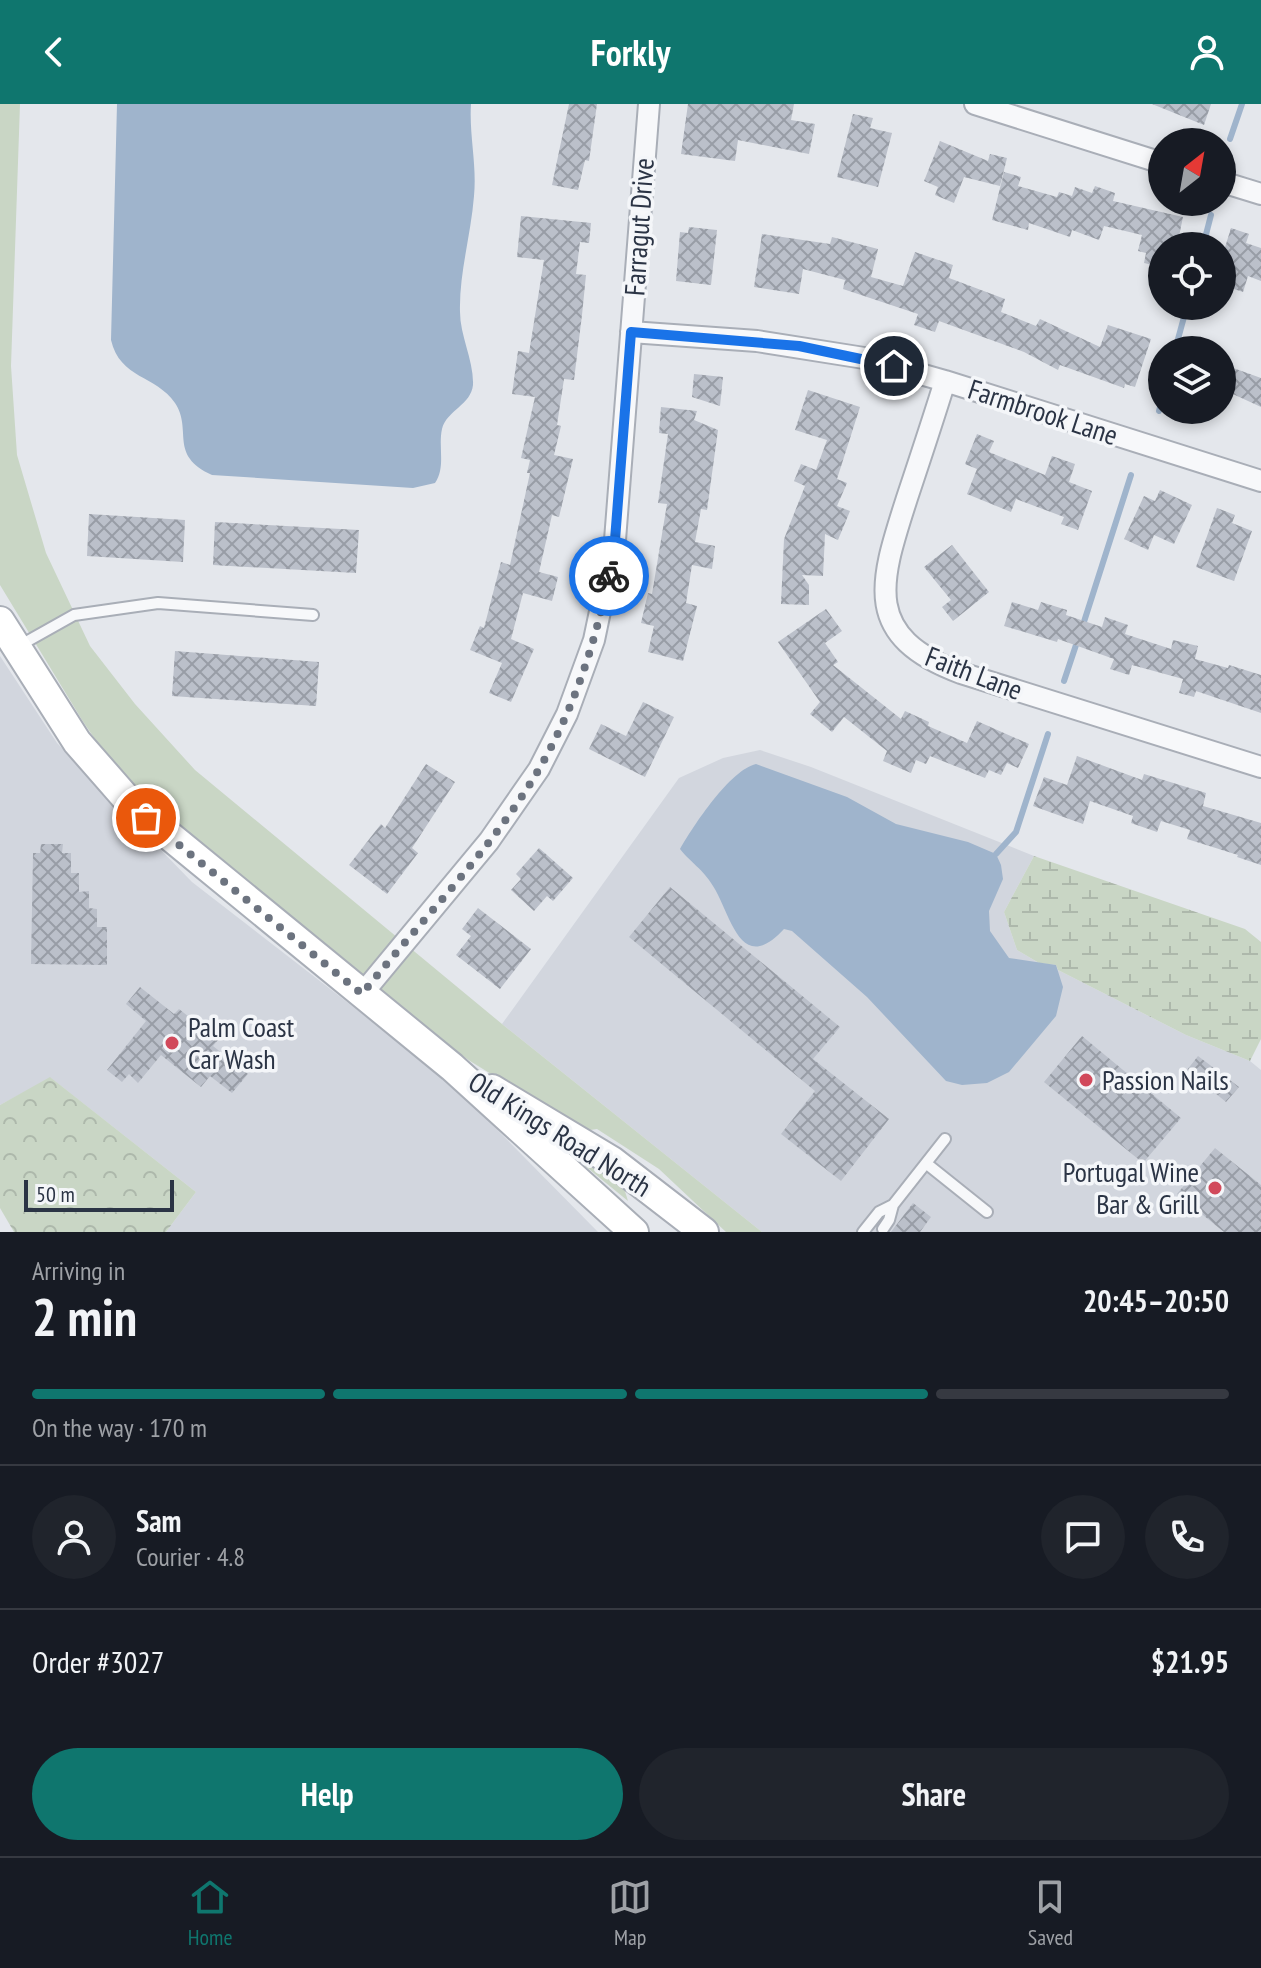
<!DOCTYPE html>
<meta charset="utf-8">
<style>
:root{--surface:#171b24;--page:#20242c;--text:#f1f3f6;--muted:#9ea1a6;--line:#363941;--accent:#0f766e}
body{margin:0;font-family:"PT Sans Narrow",sans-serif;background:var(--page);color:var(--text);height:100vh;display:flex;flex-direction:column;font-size:30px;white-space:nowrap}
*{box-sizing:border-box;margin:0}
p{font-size:26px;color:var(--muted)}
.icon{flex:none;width:44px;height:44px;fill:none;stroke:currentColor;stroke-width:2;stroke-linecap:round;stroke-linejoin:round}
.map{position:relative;height:1128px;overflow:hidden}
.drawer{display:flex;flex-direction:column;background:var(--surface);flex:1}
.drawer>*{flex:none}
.needle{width:52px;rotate:31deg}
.fabs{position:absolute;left:1148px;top:24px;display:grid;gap:16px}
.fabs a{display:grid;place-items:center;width:88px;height:88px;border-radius:50%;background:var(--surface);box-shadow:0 4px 12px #0003;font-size:40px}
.scale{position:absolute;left:24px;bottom:20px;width:150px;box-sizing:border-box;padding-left:8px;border:4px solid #2b3445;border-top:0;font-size:22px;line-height:28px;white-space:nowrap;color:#2b3445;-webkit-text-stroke:6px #f4f6f9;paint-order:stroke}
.pin{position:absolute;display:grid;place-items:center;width:68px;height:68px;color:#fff;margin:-34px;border:4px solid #fff;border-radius:50%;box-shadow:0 2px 8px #0007}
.courier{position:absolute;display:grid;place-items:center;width:80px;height:80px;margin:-40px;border:6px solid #1a73e8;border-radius:50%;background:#fff;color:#222;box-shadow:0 2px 10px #0007}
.summary em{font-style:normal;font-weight:600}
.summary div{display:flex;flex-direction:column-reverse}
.summary{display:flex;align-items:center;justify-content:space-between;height:136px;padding:0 32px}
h1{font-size:52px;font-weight:600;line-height:60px}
.bar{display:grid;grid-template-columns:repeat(4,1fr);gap:12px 8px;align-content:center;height:96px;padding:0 32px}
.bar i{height:10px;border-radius:6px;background:var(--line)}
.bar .on{background:var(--accent)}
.bar p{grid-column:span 4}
.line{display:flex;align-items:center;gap:20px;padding:0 32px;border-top:2px solid var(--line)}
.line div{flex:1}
.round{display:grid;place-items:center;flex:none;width:84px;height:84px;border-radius:42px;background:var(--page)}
.primary-button{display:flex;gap:16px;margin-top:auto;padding:16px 32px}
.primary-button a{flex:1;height:92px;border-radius:48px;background:var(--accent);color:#fff;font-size:32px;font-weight:600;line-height:92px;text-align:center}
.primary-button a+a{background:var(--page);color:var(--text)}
header{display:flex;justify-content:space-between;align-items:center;height:104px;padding:0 32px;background:var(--accent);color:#fff;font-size:36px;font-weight:600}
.menu{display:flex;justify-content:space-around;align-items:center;height:112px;border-top:2px solid var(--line);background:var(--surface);font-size:22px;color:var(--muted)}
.menu a{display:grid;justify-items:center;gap:4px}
.menu .on{color:var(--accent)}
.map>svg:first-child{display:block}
.built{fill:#d2d6de}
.grass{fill:#c9d6c5}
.forest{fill:url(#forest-crowns)}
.wetland{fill:url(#wetland-marsh)}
.water{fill:#9fb4cc}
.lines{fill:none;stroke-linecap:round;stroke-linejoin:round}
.stream{stroke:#9fb4cc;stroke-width:6}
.building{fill:url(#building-cross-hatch)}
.lane-casing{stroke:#a9aeb7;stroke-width:14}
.street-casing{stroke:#a9aeb7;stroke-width:24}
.secondary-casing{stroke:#a9aeb7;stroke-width:32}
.lane{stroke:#f7f8fa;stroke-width:10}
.street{stroke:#f7f8fa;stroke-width:20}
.secondary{stroke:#fff;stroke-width:28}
.done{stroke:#6c737f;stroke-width:8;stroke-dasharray:0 14.4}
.route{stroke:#1a73e8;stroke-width:10}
.poi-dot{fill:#d1495b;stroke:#f4f6f9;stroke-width:3}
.labels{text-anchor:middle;stroke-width:7;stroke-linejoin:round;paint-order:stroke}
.street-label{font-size:28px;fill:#2b3445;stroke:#f4f6f9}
.poi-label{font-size:28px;fill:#2b3445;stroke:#f4f6f9;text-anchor:start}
</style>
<header><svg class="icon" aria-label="back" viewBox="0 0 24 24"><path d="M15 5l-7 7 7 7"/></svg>Forkly<svg class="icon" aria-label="person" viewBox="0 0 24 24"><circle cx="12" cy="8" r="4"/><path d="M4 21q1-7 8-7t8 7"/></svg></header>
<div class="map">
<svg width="1261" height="1128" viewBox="0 0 1261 1128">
<defs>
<pattern id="forest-crowns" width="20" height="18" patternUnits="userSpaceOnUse" patternTransform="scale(2)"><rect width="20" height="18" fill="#c9d6c5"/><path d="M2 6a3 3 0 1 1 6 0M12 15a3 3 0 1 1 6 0" fill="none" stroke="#adb8ab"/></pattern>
<pattern id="wetland-marsh" width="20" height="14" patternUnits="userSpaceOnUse" patternTransform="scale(2)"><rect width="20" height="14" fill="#c9d6c5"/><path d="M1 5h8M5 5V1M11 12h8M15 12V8" fill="none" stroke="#adb8ab"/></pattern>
<pattern id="building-cross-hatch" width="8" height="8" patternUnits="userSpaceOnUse" patternTransform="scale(2)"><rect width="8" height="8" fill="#bbc0ca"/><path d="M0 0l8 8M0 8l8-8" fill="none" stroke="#989da6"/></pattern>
</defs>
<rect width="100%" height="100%" fill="#e4e7ec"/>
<!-- built -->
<path class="built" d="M0 552 57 639 192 778 449 977 598 1128H166L196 1088 51 974 0 1001Z
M760 646 811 663 1034 752 1004 808 1017 846 1039 859 1056 861 1058 866 1186 931 1250 957 1261 966V1128H762L502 920 679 674 723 654Z"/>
<!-- grass -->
<path class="grass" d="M0 0H20L11 262 17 351 46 449 90 542 135 600 195 666 502 920 762 1128H726L659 1065 597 1025 583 1027 470 957 421 922 149 699 109 656 82 616 0 481Z
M534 1016 623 1081 628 1097 562 1043Z"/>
<!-- forest -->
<path class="forest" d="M50 973 196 1088 166 1128H14L0 1104V1001Z"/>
<!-- wetland -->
<path class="wetland" d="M1034 752 1245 825 1261 838V935L1250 957 1186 931 1058 866 1056 861 1039 859 1017 846 1004 808Z"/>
<!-- water -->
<path class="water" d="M117 0H471C469 31 477 61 474 92 471 131 459 169 460 208 460 232 474 257 473 281 471 301 447 306 442 325 438 343 446 363 435 379L413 384 212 371C168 351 193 326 175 299 156 271 120 275 111 236Z
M756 660 847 693 896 720 968 738 996 750 1001 761 1003 775 989 807 990 827 1009 854 1056 861 1063 883 1056 912 1009 968 987 979 962 981 946 977 867 893 792 827 784 825C740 873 731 810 713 782 702 764 692 760 680 745 694 721 730 666 756 660Z"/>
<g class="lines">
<!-- stream -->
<path class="stream" d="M1230 35 1242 0
M1203 142 1211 111
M1175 246 1187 202
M1159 307 1162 296
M1082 524 1131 371
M1064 577 1078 535
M996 750 1016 728 1048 630"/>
</g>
<!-- building -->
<path class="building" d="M569 0H597L589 57 585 56 578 86 552 81Z
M688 0H794L791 16 815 20 809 50 738 36 735 57 681 50Z
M1152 0H1211L1204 21Z
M853 10 873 14 870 24 892 29 878 83 837 73Z
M940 37 988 57 990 50 1007 54 1000 82 964 73 954 99 935 91 938 83 924 77Z
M1004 68 1021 73 1018 82 1057 93 1059 88 1072 92 1075 83 1092 89 1095 82 1115 89 1113 97 1183 113 1177 142H1162V163L1144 159 1146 149 1138 147 1142 131 1104 122 1099 136 1072 126 1070 133 1029 119 1028 126 992 116Z
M521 112 591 119 589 139 580 138 576 170 586 171 582 211 574 276 564 275 557 321 561 322 554 351 573 355 559 413 552 411 539 468 558 473 552 497 523 489 511 535 534 545 511 598 489 589 502 559 470 546 480 522 484 524 501 458 510 461 530 369H527L530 356 521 354 535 293 512 290 518 247 529 249 544 156 517 153Z
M689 123 717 126 711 181 676 177 680 128 688 129Z
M1231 124 1249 130 1246 139 1261 144V177L1248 172 1243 188 1222 181V153Z
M762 130 830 140 832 133 878 145 871 173 903 182 915 148 953 161 949 174 1005 195 1001 208 1036 222 1040 215 1100 243 1108 221 1151 235 1135 283 1125 280 1124 284 1060 261 1058 266 1024 248 939 217 935 228 914 221 918 210 843 185 845 176 803 165 799 190 754 183Z
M1222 260 1261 274V303L1222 285Z
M694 270 723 273 720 302 692 293Z
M808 286 860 303 837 375 847 379 837 402 850 407 838 436 825 430 823 472 802 471 809 481V501L781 500 784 435 805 382 794 377 801 360 816 366 827 336 795 326Z
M661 303 697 307 694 316 718 326 707 406 701 405 695 438 715 442 712 465 692 461 686 499 697 502 683 557 648 548 654 522 641 519 648 489 652 490 667 400 658 399 668 330 659 329Z
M977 330 994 337 989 348 1045 371 1052 352 1075 360 1069 378 1092 387 1078 426 1061 420 1064 413 1016 395 1011 408 967 390 977 365 965 360Z
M1160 386 1192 401 1174 440 1154 431 1148 446 1124 435 1144 392 1155 397Z
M1217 404 1235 411 1232 419 1252 427 1234 477 1196 463Z
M89 410 185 416 183 458 87 452Z
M215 418 359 426 356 469 213 461Z
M952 441 989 488 953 517 942 503 951 496 924 463Z
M1012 498 1038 506 1041 498 1067 506 1066 511 1102 523 1105 513 1128 521 1125 530 1171 545 1173 536 1198 542 1195 555 1228 564 1229 561 1261 571V609L1196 587 1194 593 1179 589 1183 575 1132 561 1129 571 1110 565 1114 555 1058 535 1057 538 1004 522Z
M826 505 842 527 825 539 838 558 833 561 901 615 905 607 929 618 928 622 967 639 977 617 1029 640 1018 664 1007 659 1001 671 989 666 985 674 930 652 926 660 916 656 911 669 883 657 887 647 844 613 832 628 810 610 820 598 778 538Z
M175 547 319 558 316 602 172 592Z
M643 598 674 613 645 673 589 645 601 620 626 632Z
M1077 652 1142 676 1144 670 1206 689 1203 702 1261 719V761L1237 753 1238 751 1187 735 1190 726 1161 717 1157 728 1131 719 1133 712 1090 697 1083 720 1033 702 1044 673 1067 681Z
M426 660 455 678 412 744 418 749 387 790 349 761 381 720 385 724Z
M41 740H63L62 749H71V769H79V788L89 787V804L97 805V823H107V861L31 860 33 749H40Z
M539 744 573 774 553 797 547 792 534 807 511 786 521 775 516 770Z
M670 783 840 923 813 955 889 1015 841 1077 781 1030 815 987 629 833Z
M478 804 531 845 500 885 456 851 471 832 462 825Z
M140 883 174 910 179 905 218 936 213 942 248 970 232 989 210 972 201 983 161 951 138 979 129 970 122 978 107 966 146 917 126 900Z
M1082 932 1181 1014 1143 1059 1044 978Z
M1198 952 1239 983 1226 998 1187 966Z
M1215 1044 1261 1081V1128H1224L1177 1090Z
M913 1099 931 1113 920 1128H891Z"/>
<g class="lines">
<defs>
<path id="lane" d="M17 543 74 511 158 499 313 511
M927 1060 987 1108
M883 1125 889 1116 893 1101
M863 1128 879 1108 893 1101 945 1035"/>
<path id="street" d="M975 0 1162 59
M1222 78 1261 90
M631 228 757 237 864 254 945 277 1261 377
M945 277C933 316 920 355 907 394 880 478 861 532 961 569L1261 663
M362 890 489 737 539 665 567 610 594 536 615 436 649 0"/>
<path id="secondary" d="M0 517 77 638 133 702 452 963 634 1128
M492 985 612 1057 704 1128"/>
</defs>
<!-- lane casing -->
<use href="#lane" class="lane-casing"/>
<!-- street casing -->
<use href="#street" class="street-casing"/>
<!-- secondary casing -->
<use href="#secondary" class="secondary-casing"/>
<!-- lane -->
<use href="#lane" class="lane"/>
<!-- street -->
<use href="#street" class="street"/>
<!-- secondary -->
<use href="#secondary" class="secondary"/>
</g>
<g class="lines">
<!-- done -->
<path class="done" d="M146 714 362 890C421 816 491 747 539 665 574 605 595 540 609 472"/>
<!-- route -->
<path class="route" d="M609 472 615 436 631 228 799 242 894 262"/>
</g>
<!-- markers -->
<g class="poi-dot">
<circle cx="172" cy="939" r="8"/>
<circle cx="1086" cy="976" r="8"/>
<circle cx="1215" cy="1084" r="8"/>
</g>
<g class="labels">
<!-- street labels -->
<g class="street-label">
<text transform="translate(639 123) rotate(-86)" y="10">Farragut Drive</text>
<text transform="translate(1043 308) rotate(18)" y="10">Farmbrook Lane</text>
<text transform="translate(974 569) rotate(21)" y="10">Faith Lane</text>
<text transform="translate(560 1030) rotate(32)" y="10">Old Kings Road North</text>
</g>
<!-- poi labels -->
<g class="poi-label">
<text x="188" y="933">Palm Coast<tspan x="188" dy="32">Car Wash</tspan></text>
<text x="1102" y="986">Passion Nails</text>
<text x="1199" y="1078" text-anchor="end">Portugal Wine<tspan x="1199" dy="32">Bar &amp; Grill</tspan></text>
</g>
</g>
</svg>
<div class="fabs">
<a><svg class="needle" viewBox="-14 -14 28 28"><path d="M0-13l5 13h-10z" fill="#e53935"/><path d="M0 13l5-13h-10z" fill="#9ea1a6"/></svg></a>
<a><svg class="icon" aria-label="locate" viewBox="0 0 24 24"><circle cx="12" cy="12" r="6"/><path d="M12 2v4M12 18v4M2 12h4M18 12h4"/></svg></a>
<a><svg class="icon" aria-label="layers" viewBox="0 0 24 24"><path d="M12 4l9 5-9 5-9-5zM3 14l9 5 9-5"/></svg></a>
</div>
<div class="scale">50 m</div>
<div class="pin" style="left:146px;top:714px;background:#ea580c"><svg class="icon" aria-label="bag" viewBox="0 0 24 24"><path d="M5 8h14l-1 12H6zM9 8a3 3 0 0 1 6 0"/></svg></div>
<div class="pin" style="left:894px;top:262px;background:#1f2937"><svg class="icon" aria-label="home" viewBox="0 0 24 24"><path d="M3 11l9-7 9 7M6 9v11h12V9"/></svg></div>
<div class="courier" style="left:609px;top:472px"><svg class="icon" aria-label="bike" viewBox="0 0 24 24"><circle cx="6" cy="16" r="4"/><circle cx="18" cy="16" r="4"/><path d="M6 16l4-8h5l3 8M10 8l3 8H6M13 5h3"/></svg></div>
</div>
<section class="drawer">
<div class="summary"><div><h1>2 min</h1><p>Arriving in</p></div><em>20:45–20:50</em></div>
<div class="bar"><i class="on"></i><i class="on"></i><i class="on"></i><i></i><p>On the way · 170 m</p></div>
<div class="line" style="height:144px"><a class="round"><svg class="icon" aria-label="person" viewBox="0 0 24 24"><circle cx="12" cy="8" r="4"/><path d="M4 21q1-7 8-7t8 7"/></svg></a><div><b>Sam</b><p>Courier · 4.8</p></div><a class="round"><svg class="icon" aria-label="chat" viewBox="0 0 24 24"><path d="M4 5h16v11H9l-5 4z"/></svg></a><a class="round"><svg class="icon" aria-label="phone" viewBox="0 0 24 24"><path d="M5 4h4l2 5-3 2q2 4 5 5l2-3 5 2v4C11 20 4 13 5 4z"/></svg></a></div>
<div class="line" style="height:104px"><div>Order #3027</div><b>$21.95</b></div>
<div class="primary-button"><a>Help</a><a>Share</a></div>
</section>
<nav class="menu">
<a class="on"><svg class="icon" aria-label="home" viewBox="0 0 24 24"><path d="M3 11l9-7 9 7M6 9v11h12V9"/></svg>Home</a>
<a><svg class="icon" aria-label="map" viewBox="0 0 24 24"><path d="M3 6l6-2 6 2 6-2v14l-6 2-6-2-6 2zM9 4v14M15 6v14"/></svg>Map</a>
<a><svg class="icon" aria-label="saved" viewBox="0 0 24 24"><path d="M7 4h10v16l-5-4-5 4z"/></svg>Saved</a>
</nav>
